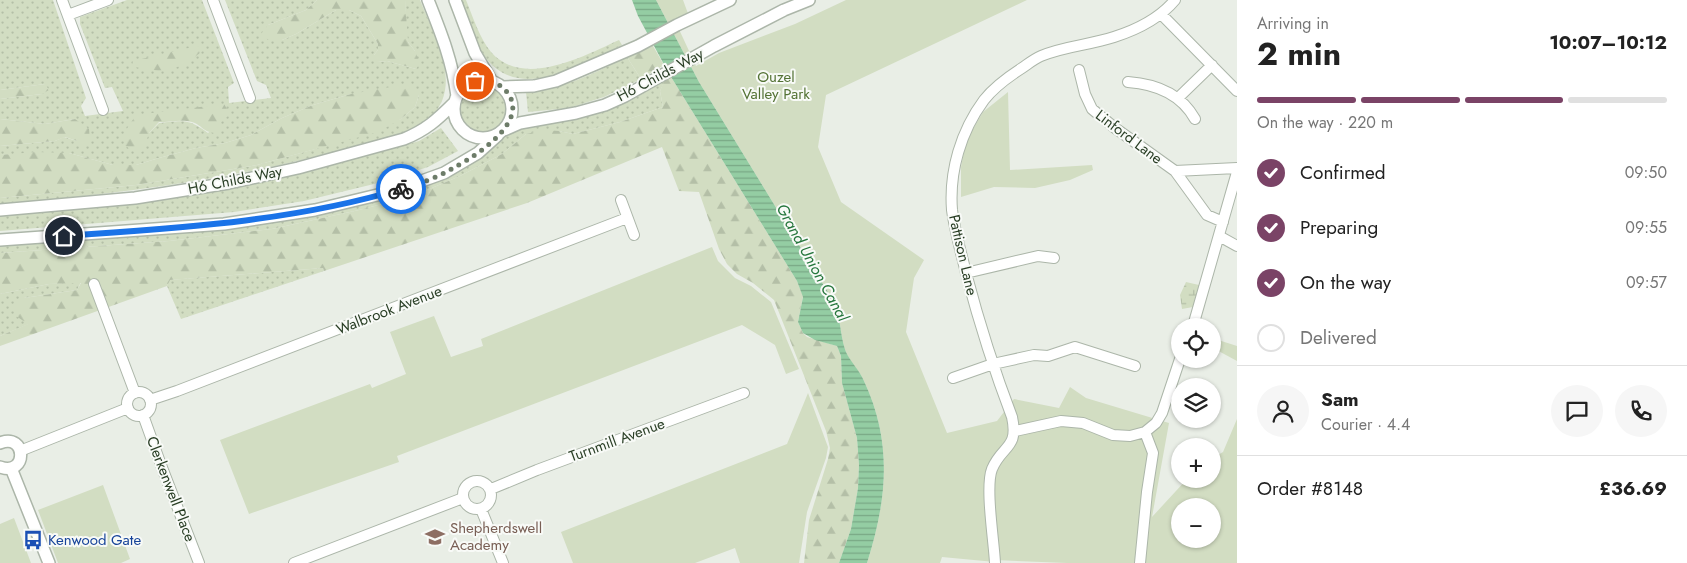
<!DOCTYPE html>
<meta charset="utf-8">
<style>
:root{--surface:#fff;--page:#f6f6f6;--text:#222;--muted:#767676;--line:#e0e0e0;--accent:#7a4366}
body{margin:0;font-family:Jost,sans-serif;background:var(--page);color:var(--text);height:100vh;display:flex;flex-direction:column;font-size:19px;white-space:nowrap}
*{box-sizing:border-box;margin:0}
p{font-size:16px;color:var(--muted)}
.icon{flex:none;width:28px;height:28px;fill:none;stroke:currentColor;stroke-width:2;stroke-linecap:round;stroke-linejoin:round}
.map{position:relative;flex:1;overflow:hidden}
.sheet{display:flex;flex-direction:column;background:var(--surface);width:450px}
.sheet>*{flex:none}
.tools{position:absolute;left:1171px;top:318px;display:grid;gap:10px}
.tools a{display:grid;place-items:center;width:50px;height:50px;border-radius:50%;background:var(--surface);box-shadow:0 1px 4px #0004;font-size:25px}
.pin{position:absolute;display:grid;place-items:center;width:42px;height:42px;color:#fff;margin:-21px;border:2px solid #fff;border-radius:50%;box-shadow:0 1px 5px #0007}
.courier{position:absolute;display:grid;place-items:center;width:50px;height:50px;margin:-25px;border:4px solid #1a73e8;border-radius:50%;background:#fff;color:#222;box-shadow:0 1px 6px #0007}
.head em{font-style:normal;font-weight:700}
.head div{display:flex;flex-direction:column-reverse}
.head{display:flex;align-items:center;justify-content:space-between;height:85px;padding:0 20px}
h1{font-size:32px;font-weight:700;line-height:38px}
.bar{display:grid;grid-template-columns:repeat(4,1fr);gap:8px 5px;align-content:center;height:60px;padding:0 20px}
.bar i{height:6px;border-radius:4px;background:var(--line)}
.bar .on{background:var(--accent)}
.bar p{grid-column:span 4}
.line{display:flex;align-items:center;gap:12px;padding:0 20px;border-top:1px solid var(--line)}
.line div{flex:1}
.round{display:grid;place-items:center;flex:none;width:52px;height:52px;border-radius:26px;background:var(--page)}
ol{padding:0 20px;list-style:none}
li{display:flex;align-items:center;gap:15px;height:55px}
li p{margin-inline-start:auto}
li .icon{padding:5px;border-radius:50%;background:var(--accent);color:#fff;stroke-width:4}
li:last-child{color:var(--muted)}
li i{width:28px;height:28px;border:2px solid var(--line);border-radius:50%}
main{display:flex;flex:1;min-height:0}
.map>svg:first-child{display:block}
.grass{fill:url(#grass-dots);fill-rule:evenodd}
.forest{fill:url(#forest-firs)}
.wetland{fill:url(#wetland-marsh)}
.park{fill:#d2ddc2;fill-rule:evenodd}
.water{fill:url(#water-rules)}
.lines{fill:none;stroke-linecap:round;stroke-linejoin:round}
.minor-casing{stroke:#acb6a9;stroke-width:12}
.tertiary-casing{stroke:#acb6a9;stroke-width:14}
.minor{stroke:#fff;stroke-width:10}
.tertiary{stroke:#fff;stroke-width:11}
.done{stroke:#6d7c69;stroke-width:5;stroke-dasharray:0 9}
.route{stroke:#1a73e8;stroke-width:6}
.labels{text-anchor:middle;stroke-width:4;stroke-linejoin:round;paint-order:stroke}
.street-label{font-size:15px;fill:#2a3f26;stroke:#f8faf7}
.park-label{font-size:15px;fill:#537234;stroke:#f8faf7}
.education-label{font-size:15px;fill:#785e54;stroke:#f8faf7;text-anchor:start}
.transit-label{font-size:15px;fill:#164399;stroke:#f8faf7;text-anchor:start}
.water-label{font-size:16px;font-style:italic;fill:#25763c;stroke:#f8faf7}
</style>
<main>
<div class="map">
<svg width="1237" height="563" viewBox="0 0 1237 563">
<defs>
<pattern id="grass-dots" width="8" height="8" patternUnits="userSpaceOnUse" patternTransform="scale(1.25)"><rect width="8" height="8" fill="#d2ddc2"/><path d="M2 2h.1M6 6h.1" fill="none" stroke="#b4bfa7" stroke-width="1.8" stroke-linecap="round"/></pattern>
<pattern id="forest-firs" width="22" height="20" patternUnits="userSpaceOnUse" patternTransform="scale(1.25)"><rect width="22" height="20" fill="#d2ddc2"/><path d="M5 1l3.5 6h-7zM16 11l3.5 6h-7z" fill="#b4bfa7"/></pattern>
<pattern id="wetland-marsh" width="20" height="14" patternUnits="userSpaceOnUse" patternTransform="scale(1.25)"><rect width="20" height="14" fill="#d2ddc2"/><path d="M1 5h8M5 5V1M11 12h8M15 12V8" fill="none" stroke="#b4bfa7"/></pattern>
<pattern id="water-rules" width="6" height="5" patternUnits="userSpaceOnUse" patternTransform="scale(1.25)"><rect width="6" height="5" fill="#94cda3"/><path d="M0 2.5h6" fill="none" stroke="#79a885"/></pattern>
</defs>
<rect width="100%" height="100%" fill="#e9eee6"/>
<!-- grass -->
<path class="grass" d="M0 0H53L86 98 81 106 85 116 123 111 112 87 105 88 80 24V17L127 0H202L234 83 228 87 229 103 271 98 266 85 257 81 225 0H317L306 10 268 25 282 40 296 34 336 10H349L361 16 378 44V50L374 55 378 62 387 61 416 69 415 51 408 42 406 32 405 0H420C432 30 455 69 442 101 438 110 431 118 422 124 406 135 373 141 354 146 242 179 126 192 10 204H0V198L136 185 257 165 315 149 401 119 415 107 419 95 351 94 313 105 282 118 251 135 225 143 196 148 159 158 136 165H113L69 153 0 155V146L55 141 64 137 77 141 75 119 45 124 0 119V99L42 94 45 84 0 90ZM136 115 221 122 208 133C188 118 183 121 159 123L149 133Z
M462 0H466C473 17 479 37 491 52 523 89 584 56 619 40L622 45C582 65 516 105 483 54 473 38 468 17 462 0Z
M627 57 641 79 604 97 569 108 528 112 526 92C564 89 592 74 627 57Z
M669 72 660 91 663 107 620 122 573 134 559 131 526 134 502 154 460 176 413 196 359 210 272 229 169 241 0 253V240L224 224 418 184 498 135 575 113Z
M460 109a23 23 0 1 1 46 0a23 23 0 1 1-46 0Z
M441 128 458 151 428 167 374 184 304 201 234 212 0 231V216L141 203 251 184 351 160 419 141Z
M323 268 324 271 181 319 167 286 169 280Z
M81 282 77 290 24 298 29 324 0 336V294L49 284Z"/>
<!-- forest -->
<path class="forest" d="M317 0H405L408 42 415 51 420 63 416 69 387 61 378 62 373 61 374 55 378 50V44L361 16 349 10H336L296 34 282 40H268L261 34 268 25 306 10Z
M197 46 206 47C197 57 184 65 172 69 164 72 141 69 132 66L133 61Z
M653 46 664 65 641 79 627 57Z
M668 72 797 281 803 296 798 322 803 333 807 337 837 346 841 356 842 383 857 438 859 465 858 488 851 529 839 563H804L809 520 828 459 830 448 826 431 774 300 753 283 737 274 727 264 719 249 699 192 679 191 662 147 527 203 324 271 323 268 170 280 167 286 0 346V336L28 324 16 316V305L24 298 77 290 81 283 49 284 0 294V253L169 241 272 229 359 210 413 196 460 176 502 154 526 134 544 130 559 131 573 134 620 122 663 107 660 91Z
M45 84 49 90 42 94 0 99V90Z
M408 84 419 95 415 107 401 119 378 132 257 165 136 185 0 198V155L36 152 69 153 113 165H136L159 158 196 148 225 143 251 135 282 118 313 105 351 94Z
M224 104 230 114 221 122 218 133C202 133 204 126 192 122 182 119 170 122 159 122L149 133 143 151 138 154 124 145 126 130 136 115Z
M0 119 45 124 75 119 89 129 90 140 85 147 77 141 65 137 55 141 0 146Z"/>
<!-- wetland -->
<path class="wetland" d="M1186 282 1199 285V293L1193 307 1182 309 1180 295Z"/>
<!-- park -->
<path class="park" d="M656 0H683L690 19 677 25 696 66 719 53 795 24 846 0H1027L826 95 818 147 841 202 924 260 914 278 906 332 947 433 997 421 1014 399 1059 408 1070 387 1086 398 1169 423 1152 517 1187 479H1212L1213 458 1223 452 1237 419V563H1144L1150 522 1136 563H1067L995 560V562L942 557 940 563H867C887 500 893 443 864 381 860 371 849 361 846 352 841 339 841 325 837 311 835 305 832 300 829 294L699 82ZM1180 506H1212V539H1180Z
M1008 92 1010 170 1092 165 1093 170 1070 180 1035 188 994 187 961 197V167L966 141 983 112Z
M712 247 718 261 735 278 751 286 771 302 799 369 786 374 775 345 742 325 397 456 399 462 249 514 220 440 370 384 372 388 406 374 390 332 434 316 451 357 483 346 481 339Z
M1212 338 1237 346V361L1213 348Z
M808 393 828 447 826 458 807 512 799 563H740L735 548 695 563H573L561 532 787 444Z
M103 485 130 559 121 563H58L38 510Z
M14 518 31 563H0V524Z"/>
<!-- water -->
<path class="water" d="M632 0H656L699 82 829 294C832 300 835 305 837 311 841 325 841 339 846 352 850 361 860 371 864 381 893 443 887 500 867 563H839L851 529 858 488 859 465 857 438 842 383 841 356 837 346 815 340 803 333 798 322 803 297 797 281 668 72 638 16Z"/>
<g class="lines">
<defs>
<path id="minor" d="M62 0 103 110
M213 0 250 98
M1161 14 1237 91
M68 15 108 0
M1079 70 1085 94 1092 109 1115 128 1175 171 1207 215 1223 222
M1128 82C1156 84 1181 94 1195 119
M1178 98 1212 65
M1175 171 1237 168
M621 200 634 235
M1219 236 1237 246
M966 273 1038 256 1054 258
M94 284 135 393
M1193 326 1237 172
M953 378 993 364 1034 355 1048 356 1075 347 1135 366
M127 404a12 12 0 1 1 24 0a12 12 0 1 1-24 0Z
M150 400 177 391 627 218
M143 415 161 465 199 563
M1015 431 1061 421 1083 423 1113 435 1130 436 1145 432 1156 423 1162 413 1180 359
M20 451 128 408
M463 495a14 14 0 1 1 28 0a14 14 0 1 1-28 0Z
M491 489 537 470 744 393
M481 509 503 563
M294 563 463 498
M995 563C994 541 985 487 992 469 1002 445 1019 449 1012 417 994 370 979 322 966 273 961 252 955 232 952 210 949 171 961 131 984 100 994 87 1008 77 1022 68 1028 64 1034 59 1041 56 1064 46 1090 45 1114 37 1136 30 1160 18 1175 0
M1140 563 1147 492 1153 453 1145 432"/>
<path id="tertiary" d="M428 0C441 33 452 60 457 96
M455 0 475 53 491 80
M454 109a29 29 0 1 1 58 0a29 29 0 1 1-58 0Z
M503 87 534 86 556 81 638 46 677 25 730 0
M504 130 520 123 576 113 605 105 625 96 714 46 784 10 809 0
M0 210 135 198 229 183 298 168 404 139C426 130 437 120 454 103
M0 240 224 224 315 210 394 191 444 173 478 153 498 135
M0 443C27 432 28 477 0 467
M11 468 49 563"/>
</defs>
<!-- minor casing -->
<use href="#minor" class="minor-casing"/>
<!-- tertiary casing -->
<use href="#tertiary" class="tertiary-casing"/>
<!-- minor -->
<use href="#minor" class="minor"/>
<!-- tertiary -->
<use href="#tertiary" class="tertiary"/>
</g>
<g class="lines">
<!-- done -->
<path class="done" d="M401 189C415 185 431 180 444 173 468 161 534 123 506 91 497 81 487 79 475 81"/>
<!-- route -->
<path class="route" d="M64 236C177 228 291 222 401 189"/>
</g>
<!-- icons -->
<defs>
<symbol id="school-bare" viewBox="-9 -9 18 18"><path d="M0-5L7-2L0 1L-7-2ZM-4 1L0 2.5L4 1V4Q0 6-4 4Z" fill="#8d6e63" stroke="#f8faf7" stroke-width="2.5" paint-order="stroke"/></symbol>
<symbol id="bus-bare" viewBox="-9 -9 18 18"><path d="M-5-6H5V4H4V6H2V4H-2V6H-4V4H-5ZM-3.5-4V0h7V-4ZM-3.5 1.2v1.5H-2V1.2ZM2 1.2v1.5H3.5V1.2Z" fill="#1a4fb4" stroke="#f8faf7" stroke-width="2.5" paint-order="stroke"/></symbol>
</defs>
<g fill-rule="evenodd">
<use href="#school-bare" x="421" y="523" width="28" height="28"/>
<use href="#bus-bare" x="19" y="526" width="28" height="28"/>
</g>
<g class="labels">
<!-- street labels -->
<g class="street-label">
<text transform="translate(660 75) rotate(-28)" y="5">H6 Childs Way</text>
<text transform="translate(1129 137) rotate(37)" y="5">Linford Lane</text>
<text transform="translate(235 180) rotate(-11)" y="5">H6 Childs Way</text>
<text transform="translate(963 255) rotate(77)" y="5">Pattison Lane</text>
<text transform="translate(389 310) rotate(-21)" y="5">Walbrook Avenue</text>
<text transform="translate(617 440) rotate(-20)" y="5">Turnmill Avenue</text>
<text transform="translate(171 489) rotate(69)" y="5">Clerkenwell Place</text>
</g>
<!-- park labels -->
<g class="park-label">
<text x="776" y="82">Ouzel<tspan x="776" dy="17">Valley Park</tspan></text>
</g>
<!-- education labels -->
<g class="education-label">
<text x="450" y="533">Shepherdswell<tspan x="450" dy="17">Academy</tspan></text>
</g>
<!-- transit labels -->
<g class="transit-label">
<text x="48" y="545">Kenwood Gate</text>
</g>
<!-- water labels -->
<g class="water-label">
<text transform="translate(813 262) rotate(61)" y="6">Grand Union Canal</text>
</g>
</g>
</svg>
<div class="tools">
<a><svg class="icon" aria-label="locate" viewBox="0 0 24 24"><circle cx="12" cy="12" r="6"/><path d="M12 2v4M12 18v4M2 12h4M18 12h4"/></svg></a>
<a><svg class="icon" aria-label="layers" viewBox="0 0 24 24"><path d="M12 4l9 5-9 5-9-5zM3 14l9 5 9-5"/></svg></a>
<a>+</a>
<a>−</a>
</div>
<div class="pin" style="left:475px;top:81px;background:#ea580c"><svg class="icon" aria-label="bag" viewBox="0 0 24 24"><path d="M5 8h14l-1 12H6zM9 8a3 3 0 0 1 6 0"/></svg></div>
<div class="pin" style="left:64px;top:236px;background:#1f2937"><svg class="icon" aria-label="home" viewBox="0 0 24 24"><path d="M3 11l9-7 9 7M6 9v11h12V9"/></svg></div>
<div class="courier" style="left:401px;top:189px"><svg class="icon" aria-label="bike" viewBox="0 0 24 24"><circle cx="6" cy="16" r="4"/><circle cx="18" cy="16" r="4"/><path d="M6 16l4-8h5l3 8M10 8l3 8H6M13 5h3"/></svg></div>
</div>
<section class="sheet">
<div class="head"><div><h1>2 min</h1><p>Arriving in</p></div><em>10:07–10:12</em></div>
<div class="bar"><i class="on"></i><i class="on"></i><i class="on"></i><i></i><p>On the way · 220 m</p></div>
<ol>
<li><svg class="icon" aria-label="check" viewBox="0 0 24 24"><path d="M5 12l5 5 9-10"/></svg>Confirmed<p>09:50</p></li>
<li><svg class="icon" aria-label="check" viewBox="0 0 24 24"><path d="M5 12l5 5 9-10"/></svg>Preparing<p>09:55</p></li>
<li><svg class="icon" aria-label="check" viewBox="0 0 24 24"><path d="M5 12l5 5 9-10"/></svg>On the way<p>09:57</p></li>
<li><i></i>Delivered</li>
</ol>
<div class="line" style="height:90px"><a class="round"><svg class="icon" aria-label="person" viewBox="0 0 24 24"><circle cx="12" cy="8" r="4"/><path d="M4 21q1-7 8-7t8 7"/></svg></a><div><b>Sam</b><p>Courier · 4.4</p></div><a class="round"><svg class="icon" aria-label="chat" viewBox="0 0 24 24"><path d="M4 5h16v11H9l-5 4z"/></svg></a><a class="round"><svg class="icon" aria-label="phone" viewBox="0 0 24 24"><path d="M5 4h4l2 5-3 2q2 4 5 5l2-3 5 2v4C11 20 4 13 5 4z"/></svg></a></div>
<div class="line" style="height:65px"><div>Order #8148</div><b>£36.69</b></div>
</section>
</main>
